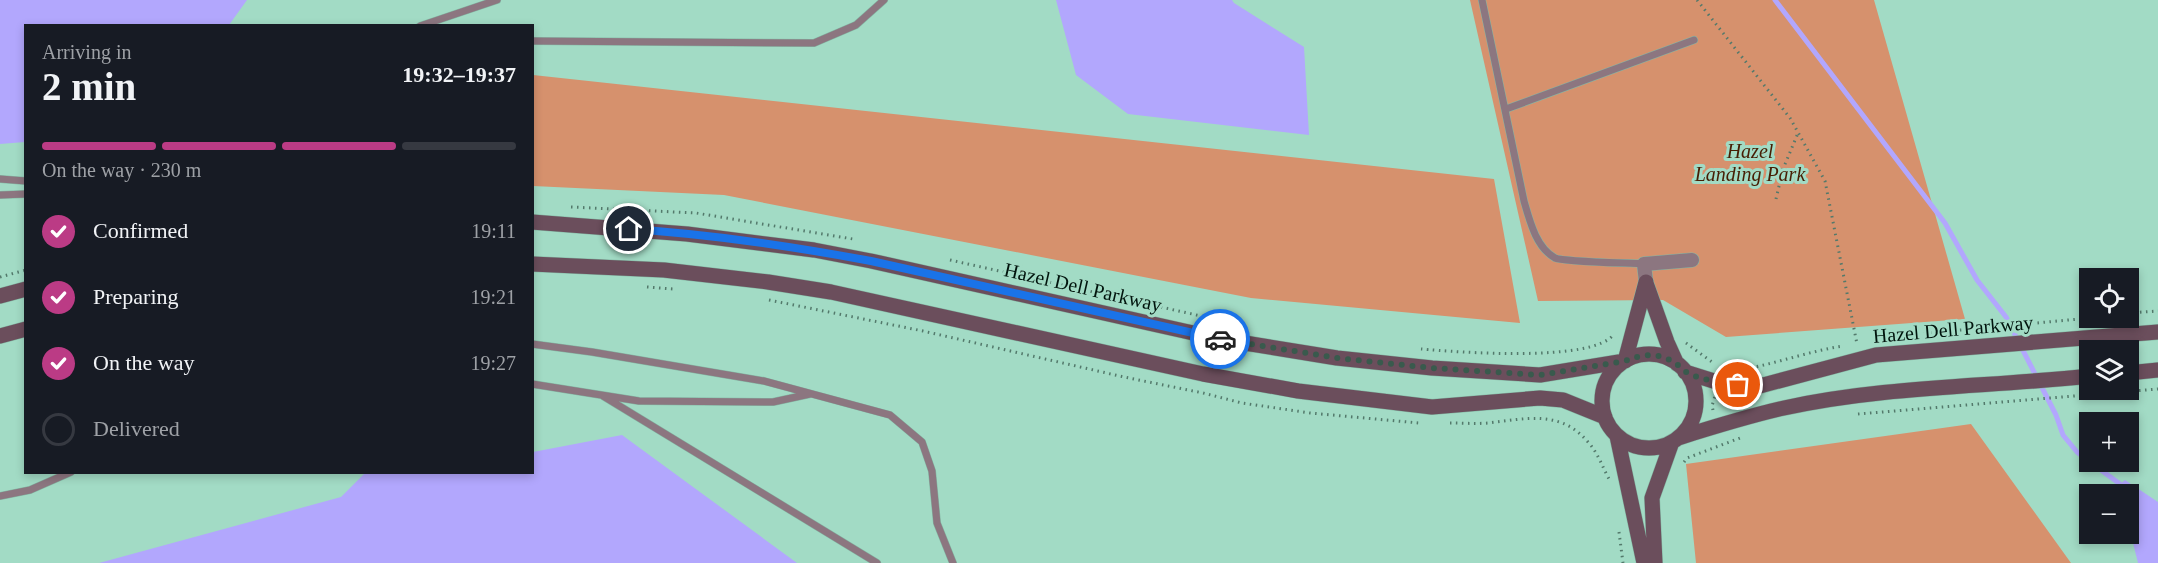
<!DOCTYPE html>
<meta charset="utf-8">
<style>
:root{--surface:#171b24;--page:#20242c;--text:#f1f3f6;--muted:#9ea1a6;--line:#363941;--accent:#bb3b85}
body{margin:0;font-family:"Times New Roman",serif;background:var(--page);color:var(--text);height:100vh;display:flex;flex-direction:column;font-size:22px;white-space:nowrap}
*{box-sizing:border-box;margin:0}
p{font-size:20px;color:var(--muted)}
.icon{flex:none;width:33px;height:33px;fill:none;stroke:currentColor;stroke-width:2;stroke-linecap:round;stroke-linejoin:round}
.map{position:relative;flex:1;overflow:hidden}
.details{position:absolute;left:24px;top:24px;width:510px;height:450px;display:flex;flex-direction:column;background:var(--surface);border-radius:0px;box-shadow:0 3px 9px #0003}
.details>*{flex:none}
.buttons{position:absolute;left:2079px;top:268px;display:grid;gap:12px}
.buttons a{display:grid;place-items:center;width:60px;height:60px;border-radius:0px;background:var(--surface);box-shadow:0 3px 9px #0003;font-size:30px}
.pin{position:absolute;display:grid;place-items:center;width:51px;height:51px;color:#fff;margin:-26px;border:3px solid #fff;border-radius:50%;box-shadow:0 2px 6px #0007}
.courier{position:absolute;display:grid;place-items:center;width:60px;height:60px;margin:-30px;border:4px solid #1a73e8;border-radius:50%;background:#fff;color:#222;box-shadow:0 2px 8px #0007}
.summary em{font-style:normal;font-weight:700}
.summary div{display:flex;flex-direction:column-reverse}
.summary{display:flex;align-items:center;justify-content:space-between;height:102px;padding:0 18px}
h1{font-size:39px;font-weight:700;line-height:45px}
.bar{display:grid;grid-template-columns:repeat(4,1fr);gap:9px 6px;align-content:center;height:72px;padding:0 18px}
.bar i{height:8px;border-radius:4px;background:var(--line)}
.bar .current{background:var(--accent)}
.bar p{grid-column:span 4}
ol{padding:0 18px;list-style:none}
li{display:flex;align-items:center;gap:18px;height:66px}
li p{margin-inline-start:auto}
li .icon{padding:6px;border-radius:50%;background:var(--accent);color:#fff;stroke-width:4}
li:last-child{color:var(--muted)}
li i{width:33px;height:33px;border:3px solid var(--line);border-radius:50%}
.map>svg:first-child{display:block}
.green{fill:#d6916d}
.water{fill:#b2a7fd}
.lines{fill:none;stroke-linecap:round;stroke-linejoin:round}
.stream{stroke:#b2a7fd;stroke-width:5}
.lane-casing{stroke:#85b7a4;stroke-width:8}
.street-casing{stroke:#85b7a4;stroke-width:15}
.secondary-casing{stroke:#85b7a4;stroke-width:16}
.path{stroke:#53796b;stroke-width:3;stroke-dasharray:1.5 4.5;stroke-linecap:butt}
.lane{stroke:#8c7680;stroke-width:7}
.street{stroke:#8c7680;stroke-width:14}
.secondary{stroke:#6b4e5c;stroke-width:15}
.done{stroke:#395a4d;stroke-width:6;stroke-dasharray:0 10.8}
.route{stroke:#1a73e8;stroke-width:8}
.labels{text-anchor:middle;stroke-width:6;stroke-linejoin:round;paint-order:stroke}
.park-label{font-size:20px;font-style:italic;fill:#471e04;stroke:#a2dbc5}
.street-label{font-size:20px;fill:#01140d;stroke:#a2dbc5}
</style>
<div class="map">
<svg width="2158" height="563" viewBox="0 0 2158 563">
<rect width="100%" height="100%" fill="#a2dbc5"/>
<!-- green -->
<path class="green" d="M1470 0H1874L1965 319 1726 337 1663 300 1538 301Z
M533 75 1494 179 1520 323 1251 298 724 195 533 186Z
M1971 424 2071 563H1696L1686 464Z"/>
<!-- water -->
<path class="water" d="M0 0H247L229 25 26 26 25 142 0 144Z
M1056 0H1232L1234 3 1304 47 1309 135 1128 114 1076 75Z
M622 435 797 563H99L341 497 365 473 532 472 533 452Z
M2125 480 2158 502V563H2138L2129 527 2128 495H2120L2118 486Z"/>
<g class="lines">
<!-- stream -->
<path class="stream" d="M1775 0 1945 223 1977 280 2006 317 2056 415 2063 435 2077 452 2090 462
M2090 462 2120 484 2124 489"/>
<defs>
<path id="lane" d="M1482 0 1524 201C1530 222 1536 247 1555 258 1563 262 1631 263 1644 264
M420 26 497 0
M532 41 814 43 856 25 884 0
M1506 109 1694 40
M0 179 26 181
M0 195 26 194
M532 344 592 352 764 381 890 415 922 442 932 471 937 523 953 563
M532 384 639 401 773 402 810 394
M603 396 877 563
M0 496 30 490 71 472"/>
<path id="street" d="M1646 282 1644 264 1692 260"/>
<path id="secondary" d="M532 222 687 234 814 250 871 261 1220 339 1337 358 1432 368 1540 375 1625 361 1646 282
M532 264 664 270 768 282 831 292 1203 374 1298 391 1432 407 1540 398 1563 400 1605 417
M1646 283 1667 342 1677 364
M0 296 26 289
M0 336 26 329
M1602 401a47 47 0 1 1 94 0a47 47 0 1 1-94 0Z
M1685 372 1720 383 1756 387 1876 355 2158 332
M2128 373 2158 370
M1617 436 1644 563
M1678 438C1713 427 1748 416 1784 408 1884 386 1988 387 2090 376
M1655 563 1652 498 1672 442"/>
</defs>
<!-- lane casing -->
<use href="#lane" class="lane-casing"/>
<!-- street casing -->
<use href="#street" class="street-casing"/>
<!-- secondary casing -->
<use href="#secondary" class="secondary-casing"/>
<!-- path -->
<path class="path" d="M1697 0 1790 118 1825 181 1857 344
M1776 199 1783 169 1798 133
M571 207 696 213 853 239
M950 260 1237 324
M0 277 26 270
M647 287 673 289
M769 300 923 331 1124 377 1203 393 1242 403 1310 413 1419 423
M2128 313 2158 311
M1918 334 2090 318
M1686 343 1712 362
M1421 349C1456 352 1594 363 1614 334
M1745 369C1778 363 1810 351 1843 346
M1713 410 1712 406 1715 396
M1858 414 2158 389
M1450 423C1462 423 1475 424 1488 423 1525 419 1560 409 1588 442 1598 453 1602 466 1609 479
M1684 462 1687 458 1740 438
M1619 532 1623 563"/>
<!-- lane -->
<use href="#lane" class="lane"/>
<!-- street -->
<use href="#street" class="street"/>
<!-- secondary -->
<use href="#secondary" class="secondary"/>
</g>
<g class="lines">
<!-- done -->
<path class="done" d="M1220 339 1337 358 1432 368 1540 375 1625 361C1642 354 1659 352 1675 363 1679 365 1682 370 1686 372 1701 380 1721 383 1738 385"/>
<!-- route -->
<path class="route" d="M629 229C710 234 791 246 871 261L1220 339"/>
</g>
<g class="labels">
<!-- park labels -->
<g class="park-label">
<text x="1750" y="158">Hazel<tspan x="1750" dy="23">Landing Park</tspan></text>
</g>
<!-- street labels -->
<g class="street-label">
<text transform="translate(1083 287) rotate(13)" y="7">Hazel Dell Parkway</text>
<text transform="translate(1953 329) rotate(-5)" y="7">Hazel Dell Parkway</text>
</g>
</g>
</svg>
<div class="buttons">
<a><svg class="icon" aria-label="locate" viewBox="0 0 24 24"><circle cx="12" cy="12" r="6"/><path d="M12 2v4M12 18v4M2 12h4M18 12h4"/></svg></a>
<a><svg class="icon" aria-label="layers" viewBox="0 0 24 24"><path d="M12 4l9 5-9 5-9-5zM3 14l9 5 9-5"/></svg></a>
<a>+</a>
<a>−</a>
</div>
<div class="pin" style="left:1738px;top:385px;background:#ea580c"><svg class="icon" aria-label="bag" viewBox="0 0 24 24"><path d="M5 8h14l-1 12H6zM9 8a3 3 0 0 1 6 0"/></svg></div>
<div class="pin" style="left:629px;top:229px;background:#1f2937"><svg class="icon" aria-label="home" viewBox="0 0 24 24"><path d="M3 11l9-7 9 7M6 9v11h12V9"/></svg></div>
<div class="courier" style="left:1220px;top:339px"><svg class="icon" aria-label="car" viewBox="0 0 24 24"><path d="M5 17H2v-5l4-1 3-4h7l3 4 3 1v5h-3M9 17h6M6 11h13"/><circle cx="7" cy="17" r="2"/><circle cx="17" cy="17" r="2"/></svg></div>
<section class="details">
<div class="summary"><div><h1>2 min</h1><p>Arriving in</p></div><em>19:32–19:37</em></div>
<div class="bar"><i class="current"></i><i class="current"></i><i class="current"></i><i></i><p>On the way · 230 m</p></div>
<ol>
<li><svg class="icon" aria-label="check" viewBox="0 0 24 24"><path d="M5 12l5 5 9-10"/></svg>Confirmed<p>19:11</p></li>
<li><svg class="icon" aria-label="check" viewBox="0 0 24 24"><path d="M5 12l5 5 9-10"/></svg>Preparing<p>19:21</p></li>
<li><svg class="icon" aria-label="check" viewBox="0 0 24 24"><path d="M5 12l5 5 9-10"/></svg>On the way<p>19:27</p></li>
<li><i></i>Delivered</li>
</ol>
</section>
</div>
